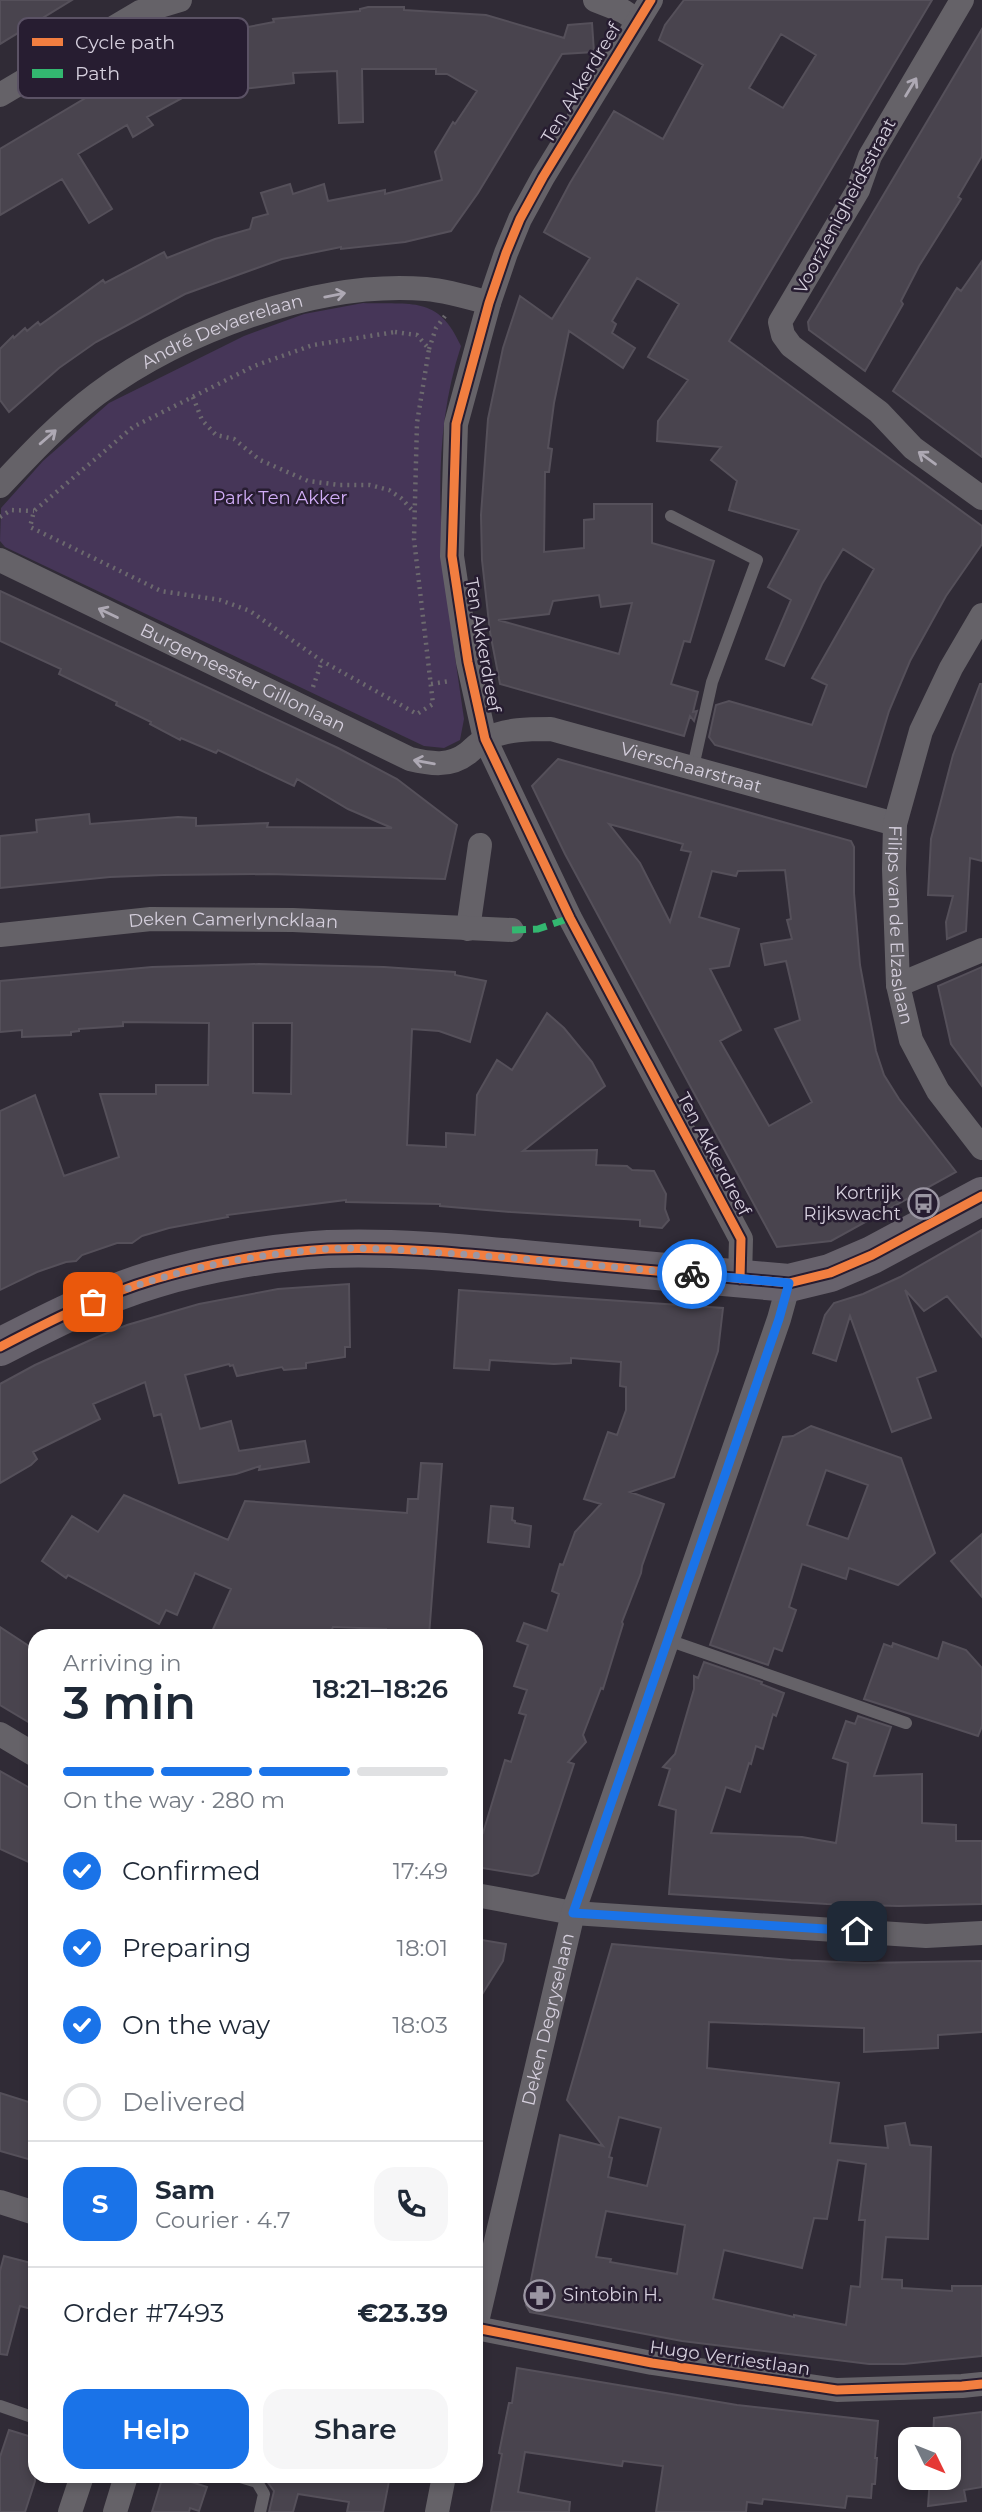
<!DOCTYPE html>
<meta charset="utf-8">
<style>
:root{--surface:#fff;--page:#f6f6f7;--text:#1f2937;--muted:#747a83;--line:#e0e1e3;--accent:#1a73e8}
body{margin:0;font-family:Montserrat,sans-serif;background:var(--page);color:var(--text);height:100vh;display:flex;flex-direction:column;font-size:26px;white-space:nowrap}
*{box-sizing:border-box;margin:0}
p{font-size:23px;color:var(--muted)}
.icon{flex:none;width:38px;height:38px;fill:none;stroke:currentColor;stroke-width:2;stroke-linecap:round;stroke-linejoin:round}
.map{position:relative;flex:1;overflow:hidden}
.sheet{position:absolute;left:28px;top:1629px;width:455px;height:854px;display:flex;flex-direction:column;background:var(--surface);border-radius:21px;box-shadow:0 4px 10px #0003}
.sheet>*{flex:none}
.needle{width:46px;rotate:133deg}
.buttons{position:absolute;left:898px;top:2427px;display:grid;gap:14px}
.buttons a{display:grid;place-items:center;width:63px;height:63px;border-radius:14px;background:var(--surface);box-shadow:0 4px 10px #0003;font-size:35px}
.pin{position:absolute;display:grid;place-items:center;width:60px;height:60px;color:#fff;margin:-30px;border-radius:14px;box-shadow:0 4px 10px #0006}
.courier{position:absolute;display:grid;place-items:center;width:70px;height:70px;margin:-35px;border:5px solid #1a73e8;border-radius:50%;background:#fff;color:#222;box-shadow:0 2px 9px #0007}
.headline em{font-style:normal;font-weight:600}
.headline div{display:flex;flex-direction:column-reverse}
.headline{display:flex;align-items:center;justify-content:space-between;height:119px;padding:0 35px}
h1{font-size:46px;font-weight:600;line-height:52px}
.bar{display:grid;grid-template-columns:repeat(4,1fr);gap:10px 7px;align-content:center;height:84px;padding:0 35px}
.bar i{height:9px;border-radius:5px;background:var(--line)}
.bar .selected{background:var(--accent)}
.bar p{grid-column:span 4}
.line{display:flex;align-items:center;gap:18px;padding:0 35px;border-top:2px solid var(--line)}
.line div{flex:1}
.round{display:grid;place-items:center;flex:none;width:74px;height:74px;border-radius:21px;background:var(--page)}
ol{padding:0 35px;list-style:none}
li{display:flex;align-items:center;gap:21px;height:77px}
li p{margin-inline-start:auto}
li .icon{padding:7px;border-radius:50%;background:var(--accent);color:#fff;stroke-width:4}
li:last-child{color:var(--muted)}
li i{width:38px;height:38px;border:4px solid var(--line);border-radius:50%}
.button{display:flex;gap:14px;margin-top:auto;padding:14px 35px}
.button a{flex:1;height:80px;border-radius:21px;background:var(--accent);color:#fff;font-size:28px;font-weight:600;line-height:80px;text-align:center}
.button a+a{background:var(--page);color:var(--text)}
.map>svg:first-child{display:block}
.green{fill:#463658}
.building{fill:#49444e;stroke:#55505a;stroke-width:2;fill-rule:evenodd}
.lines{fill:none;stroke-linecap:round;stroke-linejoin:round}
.path{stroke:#6c696e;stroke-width:4.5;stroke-dasharray:2 5;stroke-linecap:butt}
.service{stroke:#656268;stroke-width:12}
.minor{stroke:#656268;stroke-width:24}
.primary{stroke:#67626c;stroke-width:38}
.quiet{stroke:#33b770;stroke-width:7;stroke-dasharray:14 7;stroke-linecap:butt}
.cycleway-casing{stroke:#271d31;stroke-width:13}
.cycleway{stroke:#f27e40;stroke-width:9}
.oneway{stroke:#aea9b4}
.done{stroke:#9b96a3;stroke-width:7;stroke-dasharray:0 12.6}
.route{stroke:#1a73e8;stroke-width:9}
.labels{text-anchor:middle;stroke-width:5;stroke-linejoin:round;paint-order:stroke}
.street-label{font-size:18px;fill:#d5cfdd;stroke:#271d31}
.park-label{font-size:18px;fill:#d1adf7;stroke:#271d31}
.poi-label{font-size:18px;fill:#d5cfdd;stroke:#271d31;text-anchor:end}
.key{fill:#271d31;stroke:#5b5265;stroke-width:2}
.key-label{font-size:19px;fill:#d5cfdd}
</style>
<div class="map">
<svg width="982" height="2512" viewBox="0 0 982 2512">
<rect width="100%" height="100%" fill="#302b36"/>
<!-- green -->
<path class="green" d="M363 303C412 305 438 295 461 346 422 465 447 598 464 719L460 740 444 748 424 746 5 547 0 541 1 508 43 461 109 403 244 336 304 314Z"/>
<!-- building -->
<path class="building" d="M0 0H72L0 44Z
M684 0H932L729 341 982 526V544L946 596 910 661 889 711 866 787 715 745 709 737 716 705 729 701 812 725 827 685 812 678 874 569 843 549 822 584 784 666 766 659 791 600 768 587 799 530 729 510 737 481 711 460 721 447 657 441 658 421 688 380 648 357 679 304 637 278 612 321 616 324 612 333 635 348 623 368 569 331 554 403 548 448 552 449 549 472H545L544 552 584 548V520L594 519V504H652V543L714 561 690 642 684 641 671 684 698 692 693 712 697 711 694 721 690 716 684 736 500 684 490 632 482 560 481 515 488 419 503 348 520 296 552 319 590 258 544 232 570 183 614 111 663 139 703 65 659 40 665 25ZM781 34 816 55 783 108 749 88ZM599 595 601 607 632 603 619 654 498 620 549 614 553 601Z
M368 7H404V10L486 15 564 38 568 25 592 23 594 52 562 54 478 193 451 231 405 242 341 249V247L282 259 185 294 96 342 59 368 9 412 0 400V349L13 336 14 338 25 328 27 331 38 322 40 325 103 280 105 283 164 252 167 258 215 239 250 229 253 218 268 214 261 193 290 184 293 194 324 184 328 201 385 190V194L442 180 435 152 453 122 455 124 477 91 447 74H436V69H362L363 122 339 123 337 71 293 73 294 83 234 90 233 85 195 91 147 117 153 125 133 137 127 125 78 154 112 209 89 223 62 179 0 215V149L163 52 216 33 274 22 273 19 360 11V9Z
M982 29V156L958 197 961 199 919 266 901 301 903 304 865 371 809 330 808 322Z
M982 261V457L893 391 957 288 961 291Z
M0 591 338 748 397 779 457 825 445 879 269 874 163 875 110 877 0 888V836L37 832 36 820 89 814 90 824 178 817 196 818V826L268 823 267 827 392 828 348 809 297 779 294 786 218 750 216 753 181 738 180 740 150 724 151 722 116 705 117 702 59 674 61 669 0 641Z
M980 684H982V861L970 858 966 931 947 939 946 922 953 896 928 895 931 839 953 755Z
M558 759 851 841 854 847V893L860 965 876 1051 884 1075 899 1099 956 1172 831 1241 777 1247 565 854 532 786ZM609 824 683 844 681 850 691 852 670 922 640 863ZM785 870 791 919 787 920 792 939 761 944 765 965 786 961 800 1020 775 1029 812 1102 769 1126 720 1041 741 1030 710 969 729 966 739 929 699 917 712 871 736 876 738 871Z
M259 964 384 967 455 972V975L486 981 470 1042 439 1031 412 1029 407 1145 446 1147V1133L475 1135 477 1095 497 1060 512 1070 547 1013 564 1028 592 1062 605 1086 523 1151 597 1150 596 1165 627 1166 632 1170 654 1171 666 1194 665 1209 669 1220 662 1228 640 1226V1220L511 1212 440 1206V1204L346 1202V1200L227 1215 228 1217 169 1228 142 1236 132 1243H117L82 1255 76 1261 66 1262 37 1272 0 1290V1111L35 1095 64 1176 119 1157 100 1094H156V1085H208L209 1023 123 1022V1026L79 1029V1031L71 1032V1035L22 1037V1030L0 1032V981L152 967ZM253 1023H292L291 1094 253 1093Z
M982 967V1086L951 1044 938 986Z
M982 1230V1337L947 1296 924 1311 905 1290 936 1371 917 1378 931 1418 892 1432 850 1316 836 1361 813 1353 825 1315 834 1303 863 1294 900 1277Z
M349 1284 350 1347H345V1357L306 1363V1368L284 1370 282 1367 237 1376 233 1365 230 1366 229 1364 185 1375 200 1429 231 1421 239 1451 305 1441 309 1462 259 1470 260 1466 236 1474 179 1483 161 1414 154 1416 145 1382 93 1404 100 1419 33 1452 37 1459 31 1465 0 1483V1384L35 1365 95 1338 127 1325 199 1304 278 1289Z
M459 1290 723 1308 718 1351 674 1477 630 1492 664 1504 642 1566 641 1573 622 1622 623 1624 603 1689 601 1688 583 1735 586 1742 568 1762 574 1764 538 1873 532 1876 476 1867V1831L483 1833 505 1760 511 1762 526 1715 519 1713 527 1690 514 1686 528 1645 517 1641 524 1623 547 1631 559 1594 552 1591 560 1564 563 1565 575 1532 601 1504 584 1499 608 1432 617 1435 626 1410V1387L620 1386 621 1362 571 1358V1363L554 1364 490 1360 489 1370 454 1368Z
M811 1426 901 1458 935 1553 898 1585 849 1568 846 1579 802 1564 789 1607 796 1610 782 1651 774 1648 768 1665 710 1645 783 1437 793 1436ZM826 1470 868 1485 848 1539 807 1525Z
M421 1463 442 1464 429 1636H386V1629L333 1627 329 1636H210L231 1589 195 1573 177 1615 166 1610 159 1624 68 1575 66 1578 42 1561 72 1516 98 1532 124 1495 228 1540 245 1501 407 1513 408 1499H418Z
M491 1506 513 1508 512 1520 515 1521V1523L531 1526 529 1547 488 1542Z
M982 1534V1597L951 1561Z
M0 1627 35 1650V1726L0 1705Z
M943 1642 966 1650 982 1668V1726L978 1736 864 1699 884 1644 892 1647 893 1643 938 1659Z
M704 1662 762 1682 761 1684 784 1693 776 1716 773 1714 763 1749 756 1746 751 1764 749 1763 740 1792 726 1787 711 1833 802 1837 836 1843 848 1763 833 1758 846 1721 855 1724 858 1716 891 1727 874 1776 922 1774V1823L956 1825V1841H982V1904L899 1906 827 1904 669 1894 676 1810 659 1805 670 1769 663 1767 675 1754 694 1689V1676L698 1678Z
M0 1771 35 1791V1865L0 1849Z
M476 1939 506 1944 503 1961 476 2004Z
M612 1944 791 1960 864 1963 982 1961V2032L938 2035V2048L864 2052V2028L709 2022 707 2068 839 2083 830 2143 888 2148 885 2126 905 2123 910 2145 931 2147 928 2239 886 2237 882 2279 902 2280V2288L952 2291V2286H982V2356L904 2364H869L682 2341 530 2312 526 2305 560 2135 603 2146 567 2100ZM619 2117 661 2128 647 2186 608 2177 612 2158 609 2157ZM838 2160 866 2164 859 2220H865L860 2287 851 2286 846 2325 794 2315V2317L713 2299 724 2250 802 2268 814 2218 827 2219ZM606 2211 685 2225 677 2274 610 2262 611 2259 596 2257Z
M0 2093 35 2104V2161L0 2151Z
M4 2256 35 2264V2310L20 2306 7 2355 0 2354V2271Z
M517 2368 737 2405 878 2421 875 2458H877L875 2484H872L871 2498 847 2496 845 2508 763 2499 762 2504 747 2502 746 2512H656L663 2466 623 2461 622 2466 525 2452 518 2492 570 2502 569 2512H491L502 2454 499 2453 509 2403H512Z
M982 2412V2487L964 2490 966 2501 928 2506 930 2478H948V2440H933L934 2418Z
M9 2430 35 2438V2481L25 2512H0V2457Z
M163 2476H172L207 2487 199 2511 190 2508 189 2512H152Z
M263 2476H390L383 2512H347L349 2502 298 2494 293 2512H269L274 2491Z"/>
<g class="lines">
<!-- path -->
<path class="path" d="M395 332 417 335 429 349 417 423 414 539 433 704 417 714 322 661 250 611 220 600 161 591 30 527 34 511 133 427 254 366 313 345Z
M429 349 436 328 445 316
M193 397 202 420 216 435 234 439 260 460 308 481 340 485H370L389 490 401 498 414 512
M0 517 11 510 34 511
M431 684 450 681
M313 687 322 661"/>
<!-- service -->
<path class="service" d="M671 516 757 560 712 682 693 767
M668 1640 906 1723
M0 2406 35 2418
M237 2476 257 2482 264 2494 260 2512"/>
<!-- minor -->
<g class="minor">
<path d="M595 0 623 11 638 21"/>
<path d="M651 0 543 177 520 219 506 253 489 303 456 424 452 556 468 662 485 739 570 918 741 1239 740 1279"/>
<path d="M962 0 870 156 858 190 780 322 783 335 791 346 879 412 913 448 982 498"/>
<path d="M0 95 140 12 180 0"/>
<path id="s1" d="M0 486C30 454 61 421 97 394 182 331 319 280 426 289 448 291 468 297 489 303"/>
<path id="s2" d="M0 560 410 759C431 764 450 767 468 753 474 748 479 742 486 739 506 729 529 729 551 729L895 824"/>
<path id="s3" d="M982 615 951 668 921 731 895 824 894 869 898 985 911 1040 938 1091 982 1148"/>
<path d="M468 929 480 845"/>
<path id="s4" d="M0 935 151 919 293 920 512 930"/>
<path d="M898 985 982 950"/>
<path d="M0 1734 35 1755"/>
<path d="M476 1895 573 1913 926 1936 982 1933"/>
<path d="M0 2202 35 2213"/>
<path id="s5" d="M476 2326 573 1913 779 1319 789 1283"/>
<path d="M476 2328 652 2363 837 2390 962 2386 982 2384"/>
<path d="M70 2512 82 2476"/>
<path d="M115 2512 126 2476"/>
<path d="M437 2512 444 2476"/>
</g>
<!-- primary -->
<path class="primary" d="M0 1347C50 1321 101 1295 155 1279 208 1263 273 1252 328 1249 404 1246 480 1255 556 1262 633 1269 711 1276 789 1283L830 1273 872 1255 982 1196"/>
<!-- quiet -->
<path class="quiet" d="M512 930 538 929 570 918"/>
<defs>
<path id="cycleway" d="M651 0 543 177 520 219 506 253 489 303 456 424 452 556 468 662 485 739 570 918 741 1239 740 1279
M0 1347C50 1321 101 1295 155 1279 208 1263 273 1252 328 1249 404 1246 480 1255 556 1262 633 1269 711 1276 789 1283L830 1273 872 1255 982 1196
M476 2328 652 2363 837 2390 962 2386 982 2384"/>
</defs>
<!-- cycleway casing -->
<use href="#cycleway" class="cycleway-casing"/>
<!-- cycleway -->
<use href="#cycleway" class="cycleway"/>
</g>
<!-- one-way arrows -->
<defs><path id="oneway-shaft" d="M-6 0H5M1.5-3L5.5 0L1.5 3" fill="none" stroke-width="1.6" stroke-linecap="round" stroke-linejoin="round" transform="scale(1.75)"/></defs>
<g class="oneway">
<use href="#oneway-shaft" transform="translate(911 87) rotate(-59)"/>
<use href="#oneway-shaft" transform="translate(335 295) rotate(-11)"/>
<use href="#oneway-shaft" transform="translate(48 437) rotate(-41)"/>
<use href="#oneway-shaft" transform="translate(927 458) rotate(-144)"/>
<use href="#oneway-shaft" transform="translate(108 613) rotate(-154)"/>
<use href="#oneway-shaft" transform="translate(424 762) rotate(-170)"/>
</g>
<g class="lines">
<!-- done -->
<path class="done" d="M93 1302C166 1271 247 1255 326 1249 364 1247 404 1250 443 1253 526 1258 609 1267 692 1274"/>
<!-- route -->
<path class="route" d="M692 1274 789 1283 779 1319 573 1913 857 1931"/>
</g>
<!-- icons -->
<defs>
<symbol id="bus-ring" viewBox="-11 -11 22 22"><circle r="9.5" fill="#271d31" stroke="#9b96a3" stroke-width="1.5"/><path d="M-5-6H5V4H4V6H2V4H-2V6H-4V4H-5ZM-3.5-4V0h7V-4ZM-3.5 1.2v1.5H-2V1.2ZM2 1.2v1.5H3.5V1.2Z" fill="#9b96a3"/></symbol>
<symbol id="pharmacy-ring" viewBox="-11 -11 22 22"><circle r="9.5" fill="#271d31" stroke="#9b96a3" stroke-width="1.5"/><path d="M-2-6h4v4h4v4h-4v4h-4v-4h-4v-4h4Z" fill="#9b96a3"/></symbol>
</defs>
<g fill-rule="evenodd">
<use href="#bus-ring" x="906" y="1186" width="35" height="35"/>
<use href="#pharmacy-ring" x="522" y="2278" width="35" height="35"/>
</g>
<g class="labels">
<!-- street labels -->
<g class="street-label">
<text transform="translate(581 83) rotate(-59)" y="6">Ten Akkerdreef</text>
<text transform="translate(845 206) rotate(-62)" y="6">Voorzienigheidsstraat</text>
<text dy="6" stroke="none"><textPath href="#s1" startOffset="275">André Devaerelaan</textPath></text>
<text transform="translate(483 645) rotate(80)" y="6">Ten Akkerdreef</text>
<text dy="6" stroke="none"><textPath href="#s2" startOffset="270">Burgemeester Gillonlaan</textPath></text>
<text dy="6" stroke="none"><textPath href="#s2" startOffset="751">Vierschaarstraat</textPath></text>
<text dy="6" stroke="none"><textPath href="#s4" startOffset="234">Deken Camerlyncklaan</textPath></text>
<text dy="6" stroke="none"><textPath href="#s3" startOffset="329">Filips van de Elzaslaan</textPath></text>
<text transform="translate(714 1154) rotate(62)" y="6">Ten Akkerdreef</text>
<text dy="6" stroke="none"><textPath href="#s5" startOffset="315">Deken Degryselaan</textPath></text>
<text transform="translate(730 2358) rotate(8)" y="6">Hugo Verriestlaan</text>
</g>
<!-- park labels -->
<g class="park-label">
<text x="280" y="504">Park Ten Akker</text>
</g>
<!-- poi labels -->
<g class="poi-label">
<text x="901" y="1199">Kortrijk<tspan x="901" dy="21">Rijkswacht</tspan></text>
<text x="563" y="2301" text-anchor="start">Sintobin H.</text>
</g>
</g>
<!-- legend -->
<rect x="18" y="18" width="230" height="80" rx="10" class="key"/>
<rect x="32" y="38" width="31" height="8" fill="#f27e40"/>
<rect x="32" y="69" width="31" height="9" fill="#33b770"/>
<g class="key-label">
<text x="75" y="49">Cycle path</text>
<text x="75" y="80">Path</text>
</g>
</svg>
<div class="buttons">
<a><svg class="needle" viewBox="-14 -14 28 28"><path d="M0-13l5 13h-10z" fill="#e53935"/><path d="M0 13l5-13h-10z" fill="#747a83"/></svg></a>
</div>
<div class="pin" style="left:93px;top:1302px;background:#ea580c"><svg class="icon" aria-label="bag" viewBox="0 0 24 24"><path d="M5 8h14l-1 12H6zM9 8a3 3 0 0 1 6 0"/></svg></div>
<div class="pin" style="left:857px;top:1931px;background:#1f2937"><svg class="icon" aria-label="home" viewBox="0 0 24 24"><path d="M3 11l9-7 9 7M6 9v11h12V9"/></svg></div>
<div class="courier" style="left:692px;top:1274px"><svg class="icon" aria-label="bike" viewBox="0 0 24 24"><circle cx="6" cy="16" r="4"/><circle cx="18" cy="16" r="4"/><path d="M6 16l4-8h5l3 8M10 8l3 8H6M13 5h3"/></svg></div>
<section class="sheet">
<div class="headline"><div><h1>3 min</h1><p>Arriving in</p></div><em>18:21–18:26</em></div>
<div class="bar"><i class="selected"></i><i class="selected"></i><i class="selected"></i><i></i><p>On the way · 280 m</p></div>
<ol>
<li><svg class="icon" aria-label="check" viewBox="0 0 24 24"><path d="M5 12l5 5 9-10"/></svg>Confirmed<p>17:49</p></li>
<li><svg class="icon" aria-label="check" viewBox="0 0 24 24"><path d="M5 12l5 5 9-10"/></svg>Preparing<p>18:01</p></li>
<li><svg class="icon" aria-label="check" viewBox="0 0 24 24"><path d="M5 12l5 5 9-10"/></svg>On the way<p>18:03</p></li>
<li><i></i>Delivered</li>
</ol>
<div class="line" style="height:126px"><b class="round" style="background:var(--accent);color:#fff">S</b><div><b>Sam</b><p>Courier · 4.7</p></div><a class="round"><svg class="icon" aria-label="phone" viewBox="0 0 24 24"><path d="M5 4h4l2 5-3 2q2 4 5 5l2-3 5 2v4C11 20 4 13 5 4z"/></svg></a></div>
<div class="line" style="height:91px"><div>Order #7493</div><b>€23.39</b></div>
<div class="button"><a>Help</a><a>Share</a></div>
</section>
</div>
